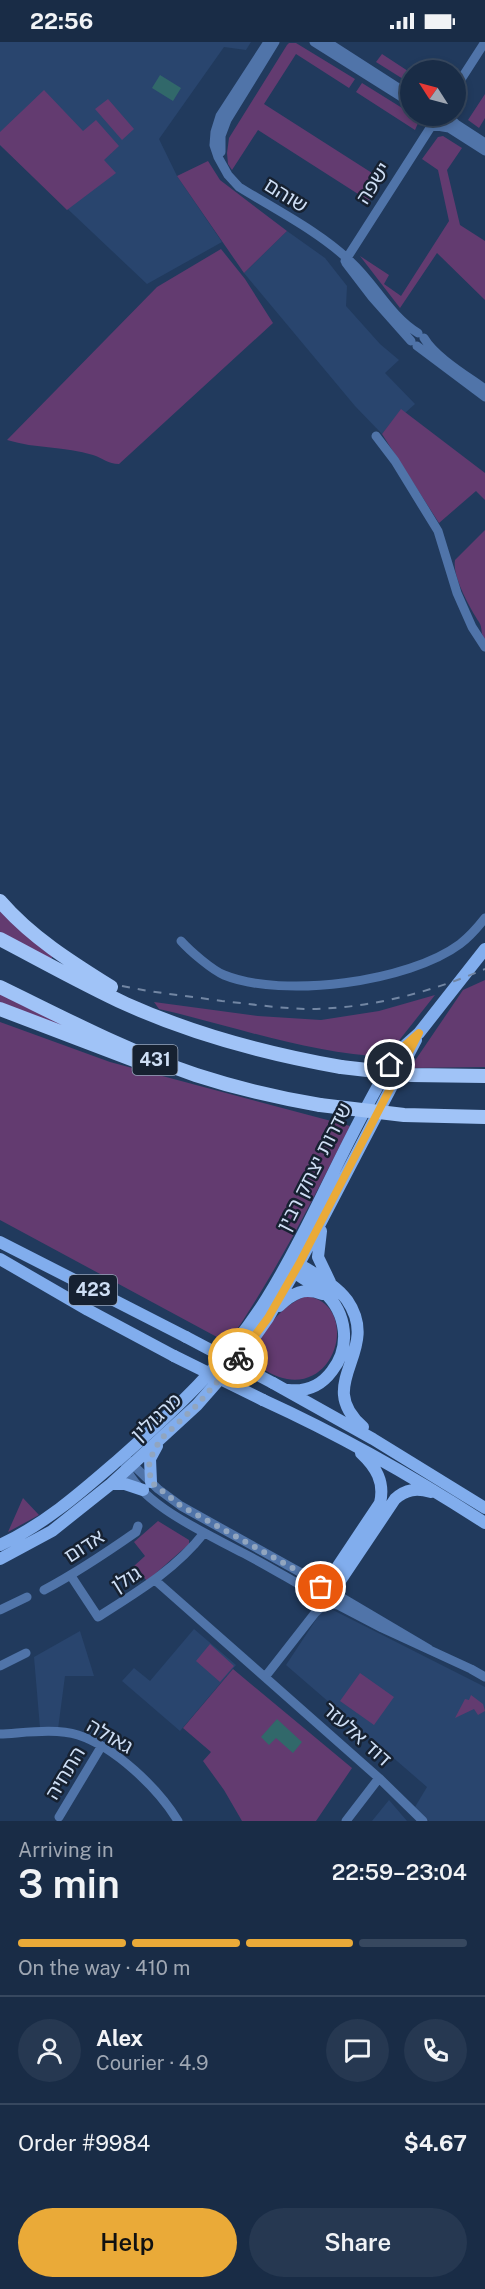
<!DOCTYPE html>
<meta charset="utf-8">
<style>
:root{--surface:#192c46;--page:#263851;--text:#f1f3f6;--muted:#9fa7b3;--line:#37485f;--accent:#eaaa38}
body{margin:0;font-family:"Public Sans","Noto Sans Hebrew",sans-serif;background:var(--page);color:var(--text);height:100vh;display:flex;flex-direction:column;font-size:22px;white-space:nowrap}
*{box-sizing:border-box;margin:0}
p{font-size:20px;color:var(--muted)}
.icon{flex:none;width:33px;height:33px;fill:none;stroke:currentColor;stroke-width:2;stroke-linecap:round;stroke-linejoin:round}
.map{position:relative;height:1779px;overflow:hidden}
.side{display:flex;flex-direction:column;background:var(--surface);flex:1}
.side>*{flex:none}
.needle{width:39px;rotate:306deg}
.buttons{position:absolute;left:400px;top:18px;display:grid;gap:12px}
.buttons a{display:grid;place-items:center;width:66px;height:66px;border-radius:50%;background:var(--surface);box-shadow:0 3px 9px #0003,0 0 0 2px var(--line);font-size:30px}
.pin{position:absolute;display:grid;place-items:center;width:51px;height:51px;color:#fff;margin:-26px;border:3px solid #fff;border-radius:50%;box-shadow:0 2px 6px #0007}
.courier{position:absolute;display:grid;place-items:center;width:60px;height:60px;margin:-30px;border:4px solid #eaaa38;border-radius:50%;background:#fff;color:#222;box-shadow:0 2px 8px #0007}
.overview em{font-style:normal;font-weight:600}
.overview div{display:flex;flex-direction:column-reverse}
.overview{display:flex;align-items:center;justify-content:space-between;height:102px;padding:0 18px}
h1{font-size:39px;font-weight:600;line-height:45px}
.bar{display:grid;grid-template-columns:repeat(4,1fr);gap:9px 6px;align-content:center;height:72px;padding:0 18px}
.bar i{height:8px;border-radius:4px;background:var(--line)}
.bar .on{background:var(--accent)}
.bar p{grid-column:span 4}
.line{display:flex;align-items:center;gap:15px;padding:0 18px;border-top:2px solid var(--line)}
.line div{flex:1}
.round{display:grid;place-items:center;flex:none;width:63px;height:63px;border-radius:32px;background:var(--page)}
.primary-button{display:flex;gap:12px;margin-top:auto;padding:12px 18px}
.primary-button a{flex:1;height:69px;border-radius:36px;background:var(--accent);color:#111;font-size:24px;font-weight:600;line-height:69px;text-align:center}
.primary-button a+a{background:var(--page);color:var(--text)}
.status{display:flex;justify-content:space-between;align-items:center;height:42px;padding:0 30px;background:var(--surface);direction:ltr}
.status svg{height:16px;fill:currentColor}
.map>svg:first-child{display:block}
.built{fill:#29456e}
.green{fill:#633b70}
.water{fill:#31686a}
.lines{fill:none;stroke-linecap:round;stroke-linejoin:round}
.minor{stroke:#5074a9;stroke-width:9}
.major{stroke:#81aded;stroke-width:12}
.highway{stroke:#a0c3f7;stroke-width:14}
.rail{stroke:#7286a3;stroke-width:2;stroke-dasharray:8 8;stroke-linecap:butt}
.major-bridge{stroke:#81aded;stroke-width:12}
.highway-bridge{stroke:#a0c3f7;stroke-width:14}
.done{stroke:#91a5bf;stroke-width:6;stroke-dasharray:0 10.8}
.route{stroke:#eaaa38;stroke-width:8}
.labels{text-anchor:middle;stroke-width:5;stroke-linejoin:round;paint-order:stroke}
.shield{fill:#162131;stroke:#97a5ba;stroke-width:1.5}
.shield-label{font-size:18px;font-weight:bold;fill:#cedef4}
.street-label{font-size:20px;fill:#cedef4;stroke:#162131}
</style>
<div class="status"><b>22:56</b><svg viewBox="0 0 49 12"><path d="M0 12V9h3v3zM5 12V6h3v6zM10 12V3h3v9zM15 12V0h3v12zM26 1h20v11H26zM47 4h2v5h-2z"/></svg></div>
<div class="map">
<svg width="485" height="1779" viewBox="0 0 485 1779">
<rect width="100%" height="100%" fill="#213a5d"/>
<!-- built -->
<path class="built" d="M0 0H251L246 8 224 5 159 97 177 134 222 200 147 242 0 103Z
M287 189 325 216 347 244 346 264 380 302 399 318 385 331 415 362 405 371 401 368 382 392 355 364 244 231Z
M325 1564 485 1645V1779H429L415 1765 427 1745 286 1623Z
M194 1587 236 1623 180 1689 122 1639 134 1626 150 1639Z
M80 1589 94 1634H65L58 1687 40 1686 34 1615Z
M389 1758 407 1779H372Z"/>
<!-- green -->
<path class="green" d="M296 1 355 37 349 46 296 12 264 62 383 138 369 159 258 88 232 128 228 122 227 111 229 96 287 3 289 1Z
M382 12 411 31V42L376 20Z
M362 41 415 74 419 79 415 88 356 50Z
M44 48 83 89 96 78 119 104 104 118 116 131 67 168 0 103V90Z
M485 52V76L479 86 468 78Z
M108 57 134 87 122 98 95 67Z
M443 94 462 106 447 128 460 183 485 199V258L437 211 400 266 360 214 389 233 384 242 401 254 449 179 438 128 422 117 438 95Z
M208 119 220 138 287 189 244 231 177 134Z
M221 207 245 237 273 281 119 422C108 422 103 416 93 413 65 404 36 407 7 398L157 245Z
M401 367 485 431V458L476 449 439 481 382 392Z
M485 488V598C480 592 483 586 479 580 470 566 452 534 455 518Z
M0 869 54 912 50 919 0 892Z
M485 938V1025L410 1026 463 948Z
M0 950 67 982 63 987 0 962Z
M435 953 386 1015C311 1012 233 984 159 967L154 960 258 974 321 978 379 969Z
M0 980 110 1020 350 1084C313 1158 275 1232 228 1301L0 1178Z
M306 1254C358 1261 340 1346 287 1337 272 1335 257 1323 245 1316 261 1294 279 1264 306 1254Z
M23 1456 39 1473 8 1490Z
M158 1479 189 1498V1502L147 1539 134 1524 145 1514 134 1500Z
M210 1602 234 1624 220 1640 196 1619Z
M233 1627 352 1726 316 1779H242L224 1748 203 1719 211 1710 183 1686Z
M360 1631 394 1655 374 1683 340 1659Z
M471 1653 483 1662 485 1669 478 1673 474 1667 455 1676 465 1657 469 1658Z"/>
<!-- water -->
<path class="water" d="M160 33 181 46 173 59 152 46Z
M277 1677 302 1700 293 1711 276 1696 269 1703 261 1695Z"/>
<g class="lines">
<!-- minor -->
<path class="minor" d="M268 0 220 74 215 90 214 103 218 115 228 133 239 145C276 168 320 190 351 220 375 242 390 274 418 291
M314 0 411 61
M327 0 411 54
M456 45 485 0
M428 74 431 83 449 86 485 109
M448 74 456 82 485 101
M221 110V94L227 78 275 0
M345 219 432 83
M346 221 372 255 411 299
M424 296C435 315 467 334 485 347
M417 304 485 355
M376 394 395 419 438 489 457 551 472 585 485 605
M181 899C190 909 212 928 224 933 283 957 409 940 460 902 469 895 478 885 485 876
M129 1419 158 1447 181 1464 323 1543
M125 1423C139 1462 206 1491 241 1510 267 1523 292 1539 318 1553
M71 1534 98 1575C137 1550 175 1528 204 1491
M156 1539 379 1736 423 1779
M44 1548C76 1531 106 1511 136 1490L138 1484
M0 1568 27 1555
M429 1607 341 1555 334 1543 326 1542 319 1547V1555L323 1560 338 1563 382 1586 471 1627 485 1635
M0 1624 26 1611
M265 1635 315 1571 326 1561
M0 1692C23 1691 56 1686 78 1693 115 1705 158 1746 178 1779
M59 1775 101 1705
M346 1779 379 1736"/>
<!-- major -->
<path class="major" d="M321 1189 318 1215 330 1240
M0 1200 186 1295
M0 1217 88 1268 174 1314
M293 1222H299C316 1233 335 1242 347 1258 383 1310 312 1341 363 1385
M279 1264C293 1251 304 1245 322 1252
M273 1341 373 1397 485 1466
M288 1348C306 1350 321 1344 332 1329 351 1305 347 1271 324 1250 314 1240 299 1237 290 1226
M263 1358C340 1393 414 1435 485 1481
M151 1440 150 1417 157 1404
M111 1442H125L143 1448
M0 1503C45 1482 80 1451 117 1419 173 1370 228 1319 267 1256 313 1181 345 1098 390 1023L401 1007 419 991 485 907
M0 1517 52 1489 111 1442 197 1363 247 1306 268 1276 299 1222 416 998
M326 1542 380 1461C385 1440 376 1425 361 1411
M336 1545 395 1457C406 1447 417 1446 431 1450"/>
<!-- highway -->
<path class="highway" d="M0 859C31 895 71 920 111 945
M0 897C42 919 83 942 126 962 195 993 267 1012 341 1025
M0 945C64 976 128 1010 196 1033 236 1046 279 1056 320 1063
M0 967 147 1023"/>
<!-- rail -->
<path class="rail" d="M122 944C155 951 188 954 222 959 252 962 282 967 312 967 372 966 431 950 485 927"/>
<!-- major-bridge -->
<path class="major-bridge" d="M186 1295 273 1341
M174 1314 263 1358"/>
<!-- highway-bridge -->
<path class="highway-bridge" d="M341 1025 411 1033 485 1034
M320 1063 404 1073 485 1075"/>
</g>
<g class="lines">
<!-- done -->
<path class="done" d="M238 1316 197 1363 160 1398 150 1417 149 1425 151 1440 181 1464 323 1543 321 1545"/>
<!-- route -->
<path class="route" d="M238 1316 268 1276 299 1222 419 991 401 1007 390 1023"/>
</g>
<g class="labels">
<!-- shield labels -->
<g class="shield">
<rect x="132.5" y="1003" width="45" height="30" rx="4.5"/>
<rect x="69" y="1233" width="48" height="30" rx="4.5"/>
</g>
<g class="shield-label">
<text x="155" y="1024">431</text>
<text x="93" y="1254">423</text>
</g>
<!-- street labels -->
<g class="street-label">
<text transform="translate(373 141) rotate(-57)" y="7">ישפה</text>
<text transform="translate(286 153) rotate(32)" y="7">שוהם</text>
<text transform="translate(314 1125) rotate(-63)" y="7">שדרות יצחק רבין</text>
<text transform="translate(156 1375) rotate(-43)" y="7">מרגולין</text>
<text transform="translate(84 1504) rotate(-33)" y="7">אדום</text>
<text transform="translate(126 1537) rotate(-32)" y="7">גולן</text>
<text transform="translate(357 1692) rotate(42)" y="7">דוד אלעזר</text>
<text transform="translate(110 1694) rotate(30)" y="7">גאולה</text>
<text transform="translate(65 1731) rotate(-59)" y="7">התחיה</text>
</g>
</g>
</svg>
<div class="buttons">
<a><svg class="needle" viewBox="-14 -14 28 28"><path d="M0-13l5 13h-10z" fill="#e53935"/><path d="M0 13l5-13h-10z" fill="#9fa7b3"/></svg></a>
</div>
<div class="pin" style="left:321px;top:1545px;background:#ea580c"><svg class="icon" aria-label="bag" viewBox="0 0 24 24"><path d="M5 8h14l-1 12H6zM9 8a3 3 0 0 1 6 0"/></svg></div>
<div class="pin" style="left:390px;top:1023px;background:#1f2937"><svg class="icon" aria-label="home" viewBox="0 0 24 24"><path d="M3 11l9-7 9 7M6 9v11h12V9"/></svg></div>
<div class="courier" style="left:238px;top:1316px"><svg class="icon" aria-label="bike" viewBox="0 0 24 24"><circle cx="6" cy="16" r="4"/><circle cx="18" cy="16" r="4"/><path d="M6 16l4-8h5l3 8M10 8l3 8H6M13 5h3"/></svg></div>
</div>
<section class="side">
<div class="overview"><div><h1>3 min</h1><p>Arriving in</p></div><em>22:59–23:04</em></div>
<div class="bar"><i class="on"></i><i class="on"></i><i class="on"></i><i></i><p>On the way · 410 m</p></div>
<div class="line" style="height:108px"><a class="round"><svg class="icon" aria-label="person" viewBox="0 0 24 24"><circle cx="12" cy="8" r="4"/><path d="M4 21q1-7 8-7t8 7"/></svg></a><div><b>Alex</b><p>Courier · 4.9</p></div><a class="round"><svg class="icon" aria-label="chat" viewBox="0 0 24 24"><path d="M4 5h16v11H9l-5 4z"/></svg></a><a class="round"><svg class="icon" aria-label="phone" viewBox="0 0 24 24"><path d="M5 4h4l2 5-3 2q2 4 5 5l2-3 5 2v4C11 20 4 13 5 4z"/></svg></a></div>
<div class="line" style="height:78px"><div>Order #9984</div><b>$4.67</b></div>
<div class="primary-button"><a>Help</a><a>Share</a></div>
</section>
